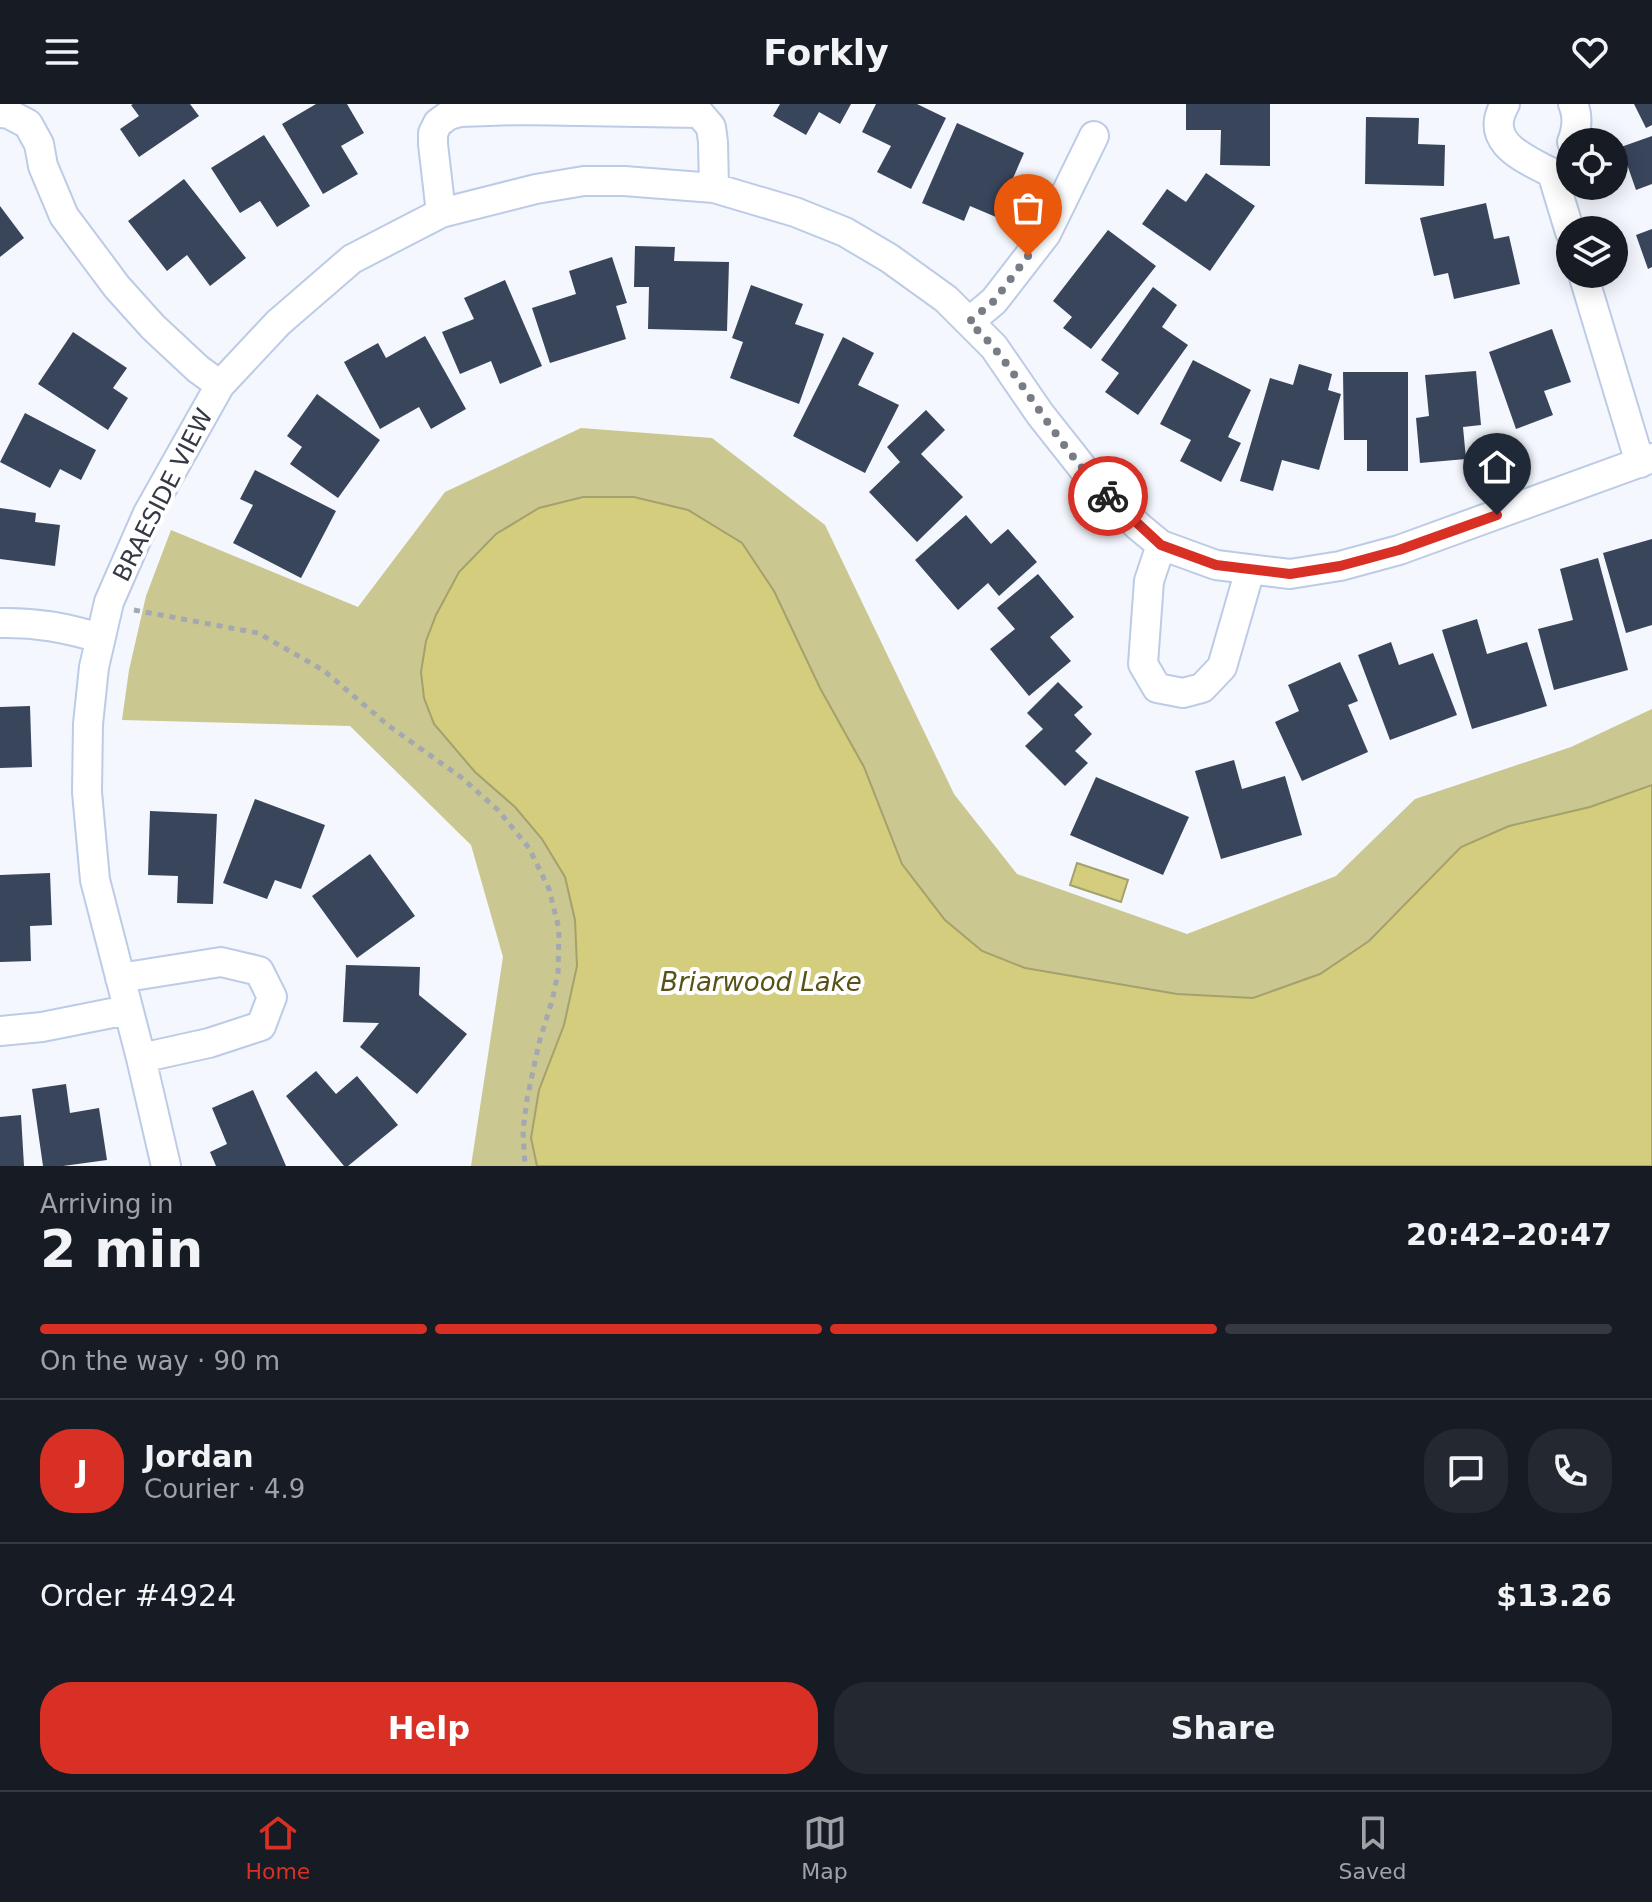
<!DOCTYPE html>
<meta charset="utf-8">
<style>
:root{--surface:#171b24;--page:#242831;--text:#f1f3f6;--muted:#9ea1a6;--line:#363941;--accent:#d93025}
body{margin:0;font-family:"DejaVu Sans",sans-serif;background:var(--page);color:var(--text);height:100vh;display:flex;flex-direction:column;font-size:30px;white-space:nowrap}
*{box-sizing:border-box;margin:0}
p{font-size:26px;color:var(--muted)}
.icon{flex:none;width:44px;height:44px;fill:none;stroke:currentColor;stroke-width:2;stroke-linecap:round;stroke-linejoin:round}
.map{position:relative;height:1062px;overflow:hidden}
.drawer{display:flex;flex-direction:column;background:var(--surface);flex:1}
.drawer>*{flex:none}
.buttons{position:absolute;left:1556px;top:24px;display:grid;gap:16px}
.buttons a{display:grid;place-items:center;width:72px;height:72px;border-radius:50%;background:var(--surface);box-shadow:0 4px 20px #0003;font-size:40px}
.pin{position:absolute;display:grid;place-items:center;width:68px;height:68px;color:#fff;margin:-82px -34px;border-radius:50% 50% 50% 0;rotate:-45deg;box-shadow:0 0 8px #0007}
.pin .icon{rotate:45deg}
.courier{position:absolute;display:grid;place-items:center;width:80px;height:80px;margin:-40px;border:6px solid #d93025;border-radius:50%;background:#fff;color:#222;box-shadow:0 2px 10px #0007}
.summary em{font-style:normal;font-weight:800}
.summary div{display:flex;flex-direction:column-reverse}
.summary{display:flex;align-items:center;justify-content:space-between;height:136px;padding:0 40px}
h1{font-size:52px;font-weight:800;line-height:60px}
.bar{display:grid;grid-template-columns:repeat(4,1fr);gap:12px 8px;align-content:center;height:96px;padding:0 40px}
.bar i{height:10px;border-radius:6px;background:var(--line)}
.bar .on{background:var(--accent)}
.bar p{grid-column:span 4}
.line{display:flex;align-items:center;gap:20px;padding:0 40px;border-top:2px solid var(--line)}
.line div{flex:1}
.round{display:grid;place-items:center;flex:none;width:84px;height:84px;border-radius:32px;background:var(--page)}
.button{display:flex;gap:16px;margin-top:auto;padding:16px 40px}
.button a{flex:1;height:92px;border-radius:32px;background:var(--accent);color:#fff;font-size:32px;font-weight:800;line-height:92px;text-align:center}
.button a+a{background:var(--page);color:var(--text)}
header{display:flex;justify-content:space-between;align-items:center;height:104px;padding:0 40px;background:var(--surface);font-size:36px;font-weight:800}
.dock{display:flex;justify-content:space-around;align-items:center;height:112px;border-top:2px solid var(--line);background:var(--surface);font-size:22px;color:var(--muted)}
.dock a{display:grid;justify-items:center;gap:4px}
.dock .on{color:var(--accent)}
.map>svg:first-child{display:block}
.green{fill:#cbc790}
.water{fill:#d4cd7d;stroke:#a4a16c;stroke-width:2}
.building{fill:#39455b}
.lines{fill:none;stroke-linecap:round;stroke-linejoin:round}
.street-casing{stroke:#bccbe6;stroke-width:32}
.path{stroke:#a4a8b0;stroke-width:5;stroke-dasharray:6 6;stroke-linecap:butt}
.street{stroke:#fff;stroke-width:28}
.done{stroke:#777c85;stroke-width:8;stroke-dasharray:0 14.4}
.route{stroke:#d93025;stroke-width:10}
.labels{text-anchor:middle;stroke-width:8;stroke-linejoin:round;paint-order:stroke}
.street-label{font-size:24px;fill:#343944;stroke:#fff}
.water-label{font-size:26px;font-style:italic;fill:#585216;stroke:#fff}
</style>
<header><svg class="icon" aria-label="menu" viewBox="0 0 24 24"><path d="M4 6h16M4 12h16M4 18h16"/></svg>Forkly<svg class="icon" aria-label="heart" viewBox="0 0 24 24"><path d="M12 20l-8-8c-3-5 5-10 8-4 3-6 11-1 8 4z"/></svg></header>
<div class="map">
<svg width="1652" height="1062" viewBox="0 0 1652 1062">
<rect width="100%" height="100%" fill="#f4f7fd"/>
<!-- green -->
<path class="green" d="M581 324 712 334 825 421 954 690 1017 770 1187 830 1336 772 1415 695 1571 643 1652 605V1062H471L503 853 471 741 350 622 122 616 129 566 146 492 171 426 358 503 445 388Z"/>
<!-- water -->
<path class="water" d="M583 393H634L688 406 742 439 774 487 820 584 864 663 902 760 945 816 982 847 1025 864 1177 890 1253 894 1320 870 1369 837 1461 743 1509 722 1590 703 1652 681V1062H537L531 1034 539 986 564 921 577 862 575 816 565 773 542 735 515 703 475 668 434 620 424 594 421 568 426 537 436 511 459 468 496 430 539 404Z
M1077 759 1128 776 1121 798 1070 781Z"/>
<!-- building -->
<path class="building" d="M133 0H190L199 12 139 53 120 25 139 12 131 1Z
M316 0H347L364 29 341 42 358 70 323 90 282 20Z
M780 0H851L840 20 819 8 806 31 773 12Z
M876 0H917L946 14 911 85 877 68 891 42 862 28Z
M1186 0H1270V62L1220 61 1221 26H1186Z
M1634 0H1652V21L1646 24Z
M1366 13 1419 14 1418 40 1445 41 1444 82 1365 80Z
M957 19 1024 49 996 113 970 102 964 117 922 99Z
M264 31 310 102 277 123 260 97 240 109 211 64Z
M1652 32V80L1636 86 1621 43Z
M1206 69 1255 102 1210 167 1142 120 1167 85 1186 98Z
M184 75 246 154 210 182 187 151 167 167 128 117Z
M1486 99 1494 135 1509 132 1520 180 1454 195 1448 169 1434 172 1420 114Z
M0 102 24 134 0 153Z
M1652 125V163L1648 165 1636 131Z
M1108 126 1156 162 1091 245 1063 224 1072 213 1053 197Z
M635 142 675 143 674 157 729 158 727 227 648 225 649 183H634Z
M612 153 627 199 616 202 626 235 550 259 532 204 576 190 569 167Z
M505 176 542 262 500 280 491 257 460 270 442 228 474 215 464 194Z
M751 181 803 200 795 220 824 230 799 300 730 274 743 238 732 234Z
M1153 183 1177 201 1162 223 1188 241 1138 311 1105 288 1119 269 1101 256Z
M1552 225 1571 278 1544 287 1553 311 1516 325 1489 248Z
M73 228 127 264 113 284 128 294 108 326 38 280Z
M425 232 466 305 431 325 419 303 380 325 344 258 378 239 386 254Z
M843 233 874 249 858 281 899 301 865 369 793 332Z
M1193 256 1251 286 1228 333 1241 339 1221 378 1180 357 1191 336 1160 320Z
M1299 260 1332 270 1328 286 1341 290 1319 366 1282 356 1273 387 1240 377 1270 274 1293 281Z
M1476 267 1481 321 1463 323 1466 355 1420 359 1416 314 1429 312 1425 271Z
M1343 268H1408V367H1367V336H1344Z
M317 290 380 336 338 394 290 360 302 343 287 332Z
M926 306 945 326 921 350 963 393 917 438 869 388 900 358 887 343Z
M25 309 96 346 81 376 60 365 50 384 0 358Z
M255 366 336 407 301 474 233 439 253 401 240 395Z
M0 404 36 409 35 418 60 421 55 462 0 455Z
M966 411 991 440 1008 425 1037 458 999 492 988 479 958 506 915 456Z
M1652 435V521L1626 529 1603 449Z
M1598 454 1628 566 1554 586 1538 525 1573 516 1560 465Z
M1038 470 1074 513 1050 533 1071 557 1029 592 990 545 1015 525 997 504Z
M1477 515 1487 550 1527 538 1547 602 1472 625 1442 526Z
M1391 538 1399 561 1433 549 1457 611 1390 636 1358 551Z
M1340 558 1358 597 1348 601 1368 648 1302 677 1275 618 1299 607 1288 581Z
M1058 578 1083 603 1074 611 1092 630 1075 647 1088 659 1065 682 1025 642 1043 625 1027 609Z
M30 602 32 663 0 664V603Z
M1234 656 1242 685 1285 672 1302 731 1221 755 1195 667Z
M1096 673 1189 713 1163 771 1070 731Z
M255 695 325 721 301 785 275 776 267 795 223 779Z
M150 707 217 710 213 800 177 799 178 772 148 771Z
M370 750 415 812 357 854 312 792Z
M50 769 52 821 30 822 31 857 0 858V771Z
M346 861 420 863 419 891 467 930 417 990 360 943 379 919 343 918Z
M316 967 336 990 357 972 398 1021 348 1062H344L286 992Z
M66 980 70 1009 99 1004 107 1056 63 1062H43L32 985Z
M253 986 286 1062H216L210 1048 227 1040 212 1004Z
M21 1011 24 1062H0V1013Z"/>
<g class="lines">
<defs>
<path id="street" d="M1505 0C1483 39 1524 54 1552 69L1570 128
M0 9 9 10 28 20 39 40 43 62 64 112 117 183 153 223 198 265 220 281
M1572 38C1577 25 1579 13 1573 0
M441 109 433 40V29L438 19 449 11 460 8 520 6 699 9 711 23 713 38 714 84
M1583 170 1640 359
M969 218 994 197 1046 130 1094 32
M1161 441 1149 477 1143 560 1157 584 1183 589 1202 584 1222 563 1250 466
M0 519C36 518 66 524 100 534
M120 874 221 858 259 867 272 893 261 922 209 939 141 954
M0 927 42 923 127 906
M166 1062 141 954 95 776 87 688 88 620 94 563 109 498 148 409 220 281 278 219 352 155 441 109 536 85 584 77H624L714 84 795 108 845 128 889 154 946 195 994 243 1040 310 1093 377 1138 422 1161 441 1216 461 1290 470 1340 462 1399 446 1652 354"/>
</defs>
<!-- street casing -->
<use href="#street" class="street-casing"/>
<!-- path -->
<path class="path" d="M134 506 258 529 323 566 389 622 462 674 498 706 529 744 549 785 559 825 558 869 552 897 539 939 527 995 523 1027 525 1062"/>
<!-- street -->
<use href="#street" class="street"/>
</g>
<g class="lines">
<!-- done -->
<path class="done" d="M1028 152 994 197 969 218C978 227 987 235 995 245 1033 293 1063 348 1108 392"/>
<!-- route -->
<path class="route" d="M1108 392 1161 441 1216 461 1290 470 1340 462 1399 446 1497 411"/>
</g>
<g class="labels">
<!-- street labels -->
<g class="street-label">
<text transform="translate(163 391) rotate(-63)" y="8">BRAESIDE VIEW</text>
</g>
<!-- water labels -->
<g class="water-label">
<text x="761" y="887">Briarwood Lake</text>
</g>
</g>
</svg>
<div class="buttons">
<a><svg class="icon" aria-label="locate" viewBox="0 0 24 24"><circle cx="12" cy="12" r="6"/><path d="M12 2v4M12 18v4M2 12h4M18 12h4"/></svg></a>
<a><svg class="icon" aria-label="layers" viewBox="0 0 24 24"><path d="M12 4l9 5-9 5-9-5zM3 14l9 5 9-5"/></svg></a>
</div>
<div class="pin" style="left:1028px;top:152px;background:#ea580c"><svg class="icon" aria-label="bag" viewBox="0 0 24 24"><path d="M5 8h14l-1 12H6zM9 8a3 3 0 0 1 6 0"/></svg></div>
<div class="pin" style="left:1497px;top:411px;background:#1f2937"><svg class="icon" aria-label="home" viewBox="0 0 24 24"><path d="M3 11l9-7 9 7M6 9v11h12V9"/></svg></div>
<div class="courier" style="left:1108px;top:392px"><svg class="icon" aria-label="bike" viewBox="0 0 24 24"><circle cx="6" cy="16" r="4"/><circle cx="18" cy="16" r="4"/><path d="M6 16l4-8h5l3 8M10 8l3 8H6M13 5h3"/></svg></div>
</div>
<section class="drawer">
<div class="summary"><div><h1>2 min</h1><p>Arriving in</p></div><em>20:42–20:47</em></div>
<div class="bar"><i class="on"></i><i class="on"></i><i class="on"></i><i></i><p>On the way · 90 m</p></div>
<div class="line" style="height:144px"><b class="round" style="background:var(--accent);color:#fff">J</b><div><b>Jordan</b><p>Courier · 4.9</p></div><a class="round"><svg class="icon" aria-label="chat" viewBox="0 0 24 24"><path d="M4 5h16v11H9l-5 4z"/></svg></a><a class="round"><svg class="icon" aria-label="phone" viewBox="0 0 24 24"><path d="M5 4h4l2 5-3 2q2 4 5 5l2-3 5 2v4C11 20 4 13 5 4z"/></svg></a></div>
<div class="line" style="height:104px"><div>Order #4924</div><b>$13.26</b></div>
<div class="button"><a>Help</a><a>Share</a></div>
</section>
<nav class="dock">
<a class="on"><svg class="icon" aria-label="home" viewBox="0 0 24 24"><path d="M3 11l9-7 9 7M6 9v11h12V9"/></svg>Home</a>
<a><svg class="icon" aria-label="map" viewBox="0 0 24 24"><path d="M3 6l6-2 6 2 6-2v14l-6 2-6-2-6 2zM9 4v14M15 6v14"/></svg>Map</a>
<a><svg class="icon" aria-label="saved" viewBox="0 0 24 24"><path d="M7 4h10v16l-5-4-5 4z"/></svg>Saved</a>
</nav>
